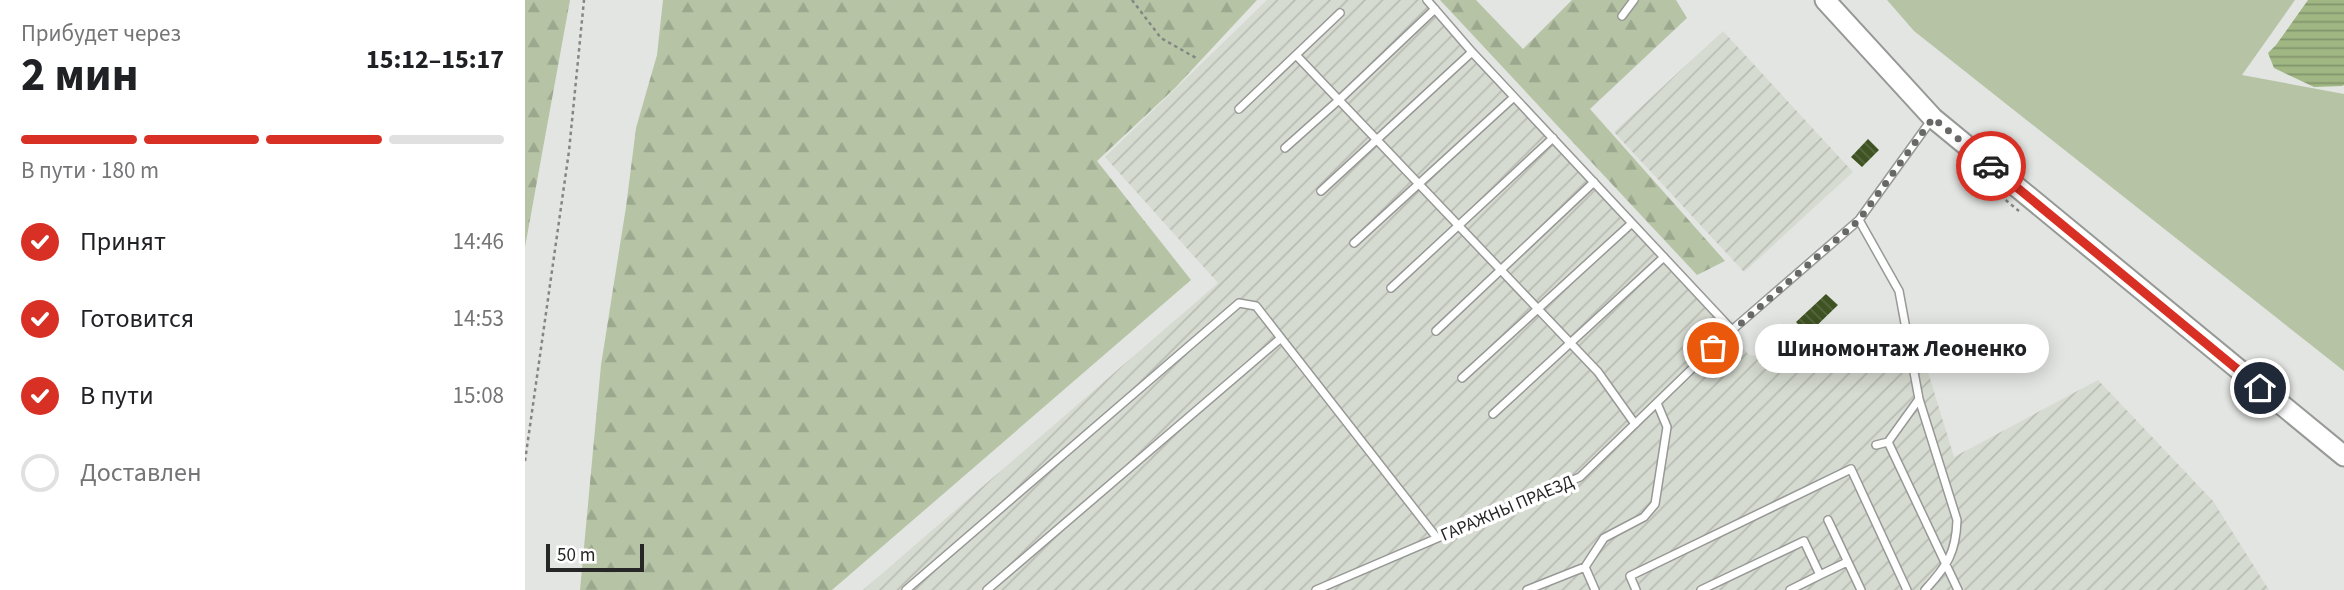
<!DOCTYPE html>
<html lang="ru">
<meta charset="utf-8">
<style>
:root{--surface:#fff;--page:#f2f2f2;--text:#202124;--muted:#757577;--line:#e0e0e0;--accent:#d93025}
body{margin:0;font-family:"Source Sans 3",sans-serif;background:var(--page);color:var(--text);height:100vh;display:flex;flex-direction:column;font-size:26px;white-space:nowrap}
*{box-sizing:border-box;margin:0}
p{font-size:23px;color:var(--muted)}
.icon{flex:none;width:38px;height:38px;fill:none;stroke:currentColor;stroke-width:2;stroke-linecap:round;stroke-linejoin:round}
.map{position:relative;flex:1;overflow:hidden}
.drawer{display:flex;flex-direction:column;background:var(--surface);width:525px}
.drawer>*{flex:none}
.scale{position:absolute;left:21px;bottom:18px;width:98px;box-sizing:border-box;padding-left:7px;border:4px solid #252625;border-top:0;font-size:19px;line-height:24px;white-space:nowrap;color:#252625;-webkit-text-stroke:5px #fff;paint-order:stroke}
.pin{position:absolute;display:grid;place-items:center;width:60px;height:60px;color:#fff;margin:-30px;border:4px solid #fff;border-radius:50%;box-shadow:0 2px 7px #0007}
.courier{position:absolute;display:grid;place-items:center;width:70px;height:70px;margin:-35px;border:5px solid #d93025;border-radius:50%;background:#fff;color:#222;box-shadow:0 2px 9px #0007}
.bubble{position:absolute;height:49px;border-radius:24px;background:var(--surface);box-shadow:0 4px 18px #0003;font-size:23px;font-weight:700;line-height:49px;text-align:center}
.overview em{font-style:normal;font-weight:700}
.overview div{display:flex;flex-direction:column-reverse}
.overview{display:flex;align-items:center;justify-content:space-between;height:119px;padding:0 21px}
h1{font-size:46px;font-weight:700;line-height:52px}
.bar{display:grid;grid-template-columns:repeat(4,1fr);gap:10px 7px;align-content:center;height:84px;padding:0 21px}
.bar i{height:9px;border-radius:5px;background:var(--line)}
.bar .selected{background:var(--accent)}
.bar p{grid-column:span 4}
ol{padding:0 21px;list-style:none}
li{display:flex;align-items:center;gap:21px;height:77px}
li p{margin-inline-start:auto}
li .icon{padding:7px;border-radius:50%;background:var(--accent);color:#fff;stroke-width:4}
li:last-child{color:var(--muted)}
li i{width:38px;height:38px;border:4px solid var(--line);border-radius:50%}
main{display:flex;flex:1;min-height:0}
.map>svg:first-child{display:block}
.industrial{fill:url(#industrial-furrows)}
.forest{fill:url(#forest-firs)}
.garden{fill:#b6c4a5}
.water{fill:url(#water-rules)}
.building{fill:url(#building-back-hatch)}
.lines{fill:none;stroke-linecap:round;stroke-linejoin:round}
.service-casing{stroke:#979996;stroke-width:10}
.secondary-casing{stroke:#979996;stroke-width:23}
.path{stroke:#858684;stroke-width:2.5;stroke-dasharray:3.5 3.5;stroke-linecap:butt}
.service{stroke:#fff;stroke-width:7}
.secondary{stroke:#fff;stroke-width:19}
.done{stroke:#686967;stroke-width:7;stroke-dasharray:0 12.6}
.route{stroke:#d93025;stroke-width:9}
.labels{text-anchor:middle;stroke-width:7;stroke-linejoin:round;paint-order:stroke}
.street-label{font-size:18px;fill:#252625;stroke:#fff}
</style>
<main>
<section class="drawer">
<div class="overview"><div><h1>2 мин</h1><p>Прибудет через</p></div><em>15:12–15:17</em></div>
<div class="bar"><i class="selected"></i><i class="selected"></i><i class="selected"></i><i></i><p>В пути · 180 m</p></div>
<ol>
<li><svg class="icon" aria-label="check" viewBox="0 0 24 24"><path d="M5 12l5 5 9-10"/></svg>Принят<p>14:46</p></li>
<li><svg class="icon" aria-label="check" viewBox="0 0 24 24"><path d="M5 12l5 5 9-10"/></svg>Готовится<p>14:53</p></li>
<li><svg class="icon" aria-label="check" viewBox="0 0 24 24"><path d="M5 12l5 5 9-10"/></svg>В пути<p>15:08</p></li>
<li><i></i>Доставлен</li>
</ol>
</section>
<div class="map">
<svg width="1819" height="590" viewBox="0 0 1819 590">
<defs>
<pattern id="industrial-furrows" width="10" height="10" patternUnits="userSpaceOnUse" patternTransform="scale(1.75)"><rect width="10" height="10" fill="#d6dbd1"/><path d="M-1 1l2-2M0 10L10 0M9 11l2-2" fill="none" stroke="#b8bcb3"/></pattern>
<pattern id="forest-firs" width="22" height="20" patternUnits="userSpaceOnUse" patternTransform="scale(1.75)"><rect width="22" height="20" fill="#b6c4a5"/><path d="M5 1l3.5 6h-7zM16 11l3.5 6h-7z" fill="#9ca88e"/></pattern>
<pattern id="water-rules" width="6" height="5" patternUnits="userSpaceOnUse" patternTransform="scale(1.75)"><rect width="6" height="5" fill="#a0b784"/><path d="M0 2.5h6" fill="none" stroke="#82956c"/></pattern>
<pattern id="building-back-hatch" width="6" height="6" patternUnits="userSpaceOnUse" patternTransform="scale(1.75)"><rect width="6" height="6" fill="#3e5222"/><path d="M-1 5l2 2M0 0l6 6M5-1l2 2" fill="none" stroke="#586841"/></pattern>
</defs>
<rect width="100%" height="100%" fill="#e3e5e2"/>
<!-- industrial -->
<path class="industrial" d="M742 0H899L1224 355 1403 372 1429 457 1573 380 1688 501 1744 590H338L693 283 580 157Z
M1198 31 1328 172 1219 272 1089 132Z"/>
<!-- forest -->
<path class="forest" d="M0 0H45L0 247Z
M138 0H732L650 88 572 161 666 280 307 590H55L76 365 101 207 111 128 132 55Z
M915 0H951L998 49 1047 0H1151L1162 18 1065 109 1200 261 1172 275Z"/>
<!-- garden -->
<path class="garden" d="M1362 0H1770L1717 75 1819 94V371L1389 31Z"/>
<!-- water -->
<path class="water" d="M1783 0H1819V85L1817 86 1789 87 1749 68 1743 53 1751 45Z"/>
<!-- building -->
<path class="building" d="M1343 139 1354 150 1337 167 1326 157Z
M1301 294 1313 305 1283 334 1271 322Z"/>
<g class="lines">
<defs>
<path id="service" d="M902 0 947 52 1207 330
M1097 16 1109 0
M771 55 1073 372 1110 424
M714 109 815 13
M760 148 815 99 910 9
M796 191 947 52
M1334 220 1374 291 1394 399 1432 520C1431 553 1422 566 1400 590
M829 243 989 97
M866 288 1028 138
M911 331 1069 182
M937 378 1107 223
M968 414 1139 257
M1363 442 1433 590
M1351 445 1363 442 1394 399
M1303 520 1336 590
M1060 567 1070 590
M1295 575 1322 562
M381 590 714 303 731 306 912 538
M462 590 756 338
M791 590 1055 477 1207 330 1334 220 1407 119
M1002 590 1060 567 1079 538 1119 517 1130 504 1142 427 1132 403
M1111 590 1105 576 1326 469 1382 590
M1176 590 1279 541 1295 575 1265 590"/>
<path id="secondary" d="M1300 0 1408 118 1819 456"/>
</defs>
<!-- service casing -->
<use href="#service" class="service-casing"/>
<!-- secondary casing -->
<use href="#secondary" class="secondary-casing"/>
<!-- path -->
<path class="path" d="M607 0 636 38 671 58
M1432 160 1494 211
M0 461 44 151 59 0"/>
<!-- service -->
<use href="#service" class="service"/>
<!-- secondary -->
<use href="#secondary" class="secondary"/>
</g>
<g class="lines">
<!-- done -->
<path class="done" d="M1188 348 1334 220 1408 118 1466 166"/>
<!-- route -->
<path class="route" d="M1466 166 1735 388"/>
</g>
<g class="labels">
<!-- street labels -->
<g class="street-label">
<text transform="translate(982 508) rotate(-23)" y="6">ГАРАЖНЫ ПРАЕЗД</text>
</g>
</g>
</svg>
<div class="scale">50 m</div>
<div class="pin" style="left:1188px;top:348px;background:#ea580c"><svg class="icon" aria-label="bag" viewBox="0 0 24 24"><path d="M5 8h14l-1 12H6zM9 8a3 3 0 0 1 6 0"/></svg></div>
<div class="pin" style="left:1735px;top:388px;background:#1f2937"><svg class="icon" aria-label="home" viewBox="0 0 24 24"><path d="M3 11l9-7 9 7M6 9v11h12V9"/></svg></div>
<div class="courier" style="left:1466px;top:166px"><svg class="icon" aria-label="car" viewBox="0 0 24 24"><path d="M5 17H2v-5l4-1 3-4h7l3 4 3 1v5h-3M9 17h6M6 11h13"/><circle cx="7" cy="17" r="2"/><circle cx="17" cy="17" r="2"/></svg></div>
<div class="bubble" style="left:1230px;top:324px;width:294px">Шиномонтаж Леоненко</div>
</div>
</main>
